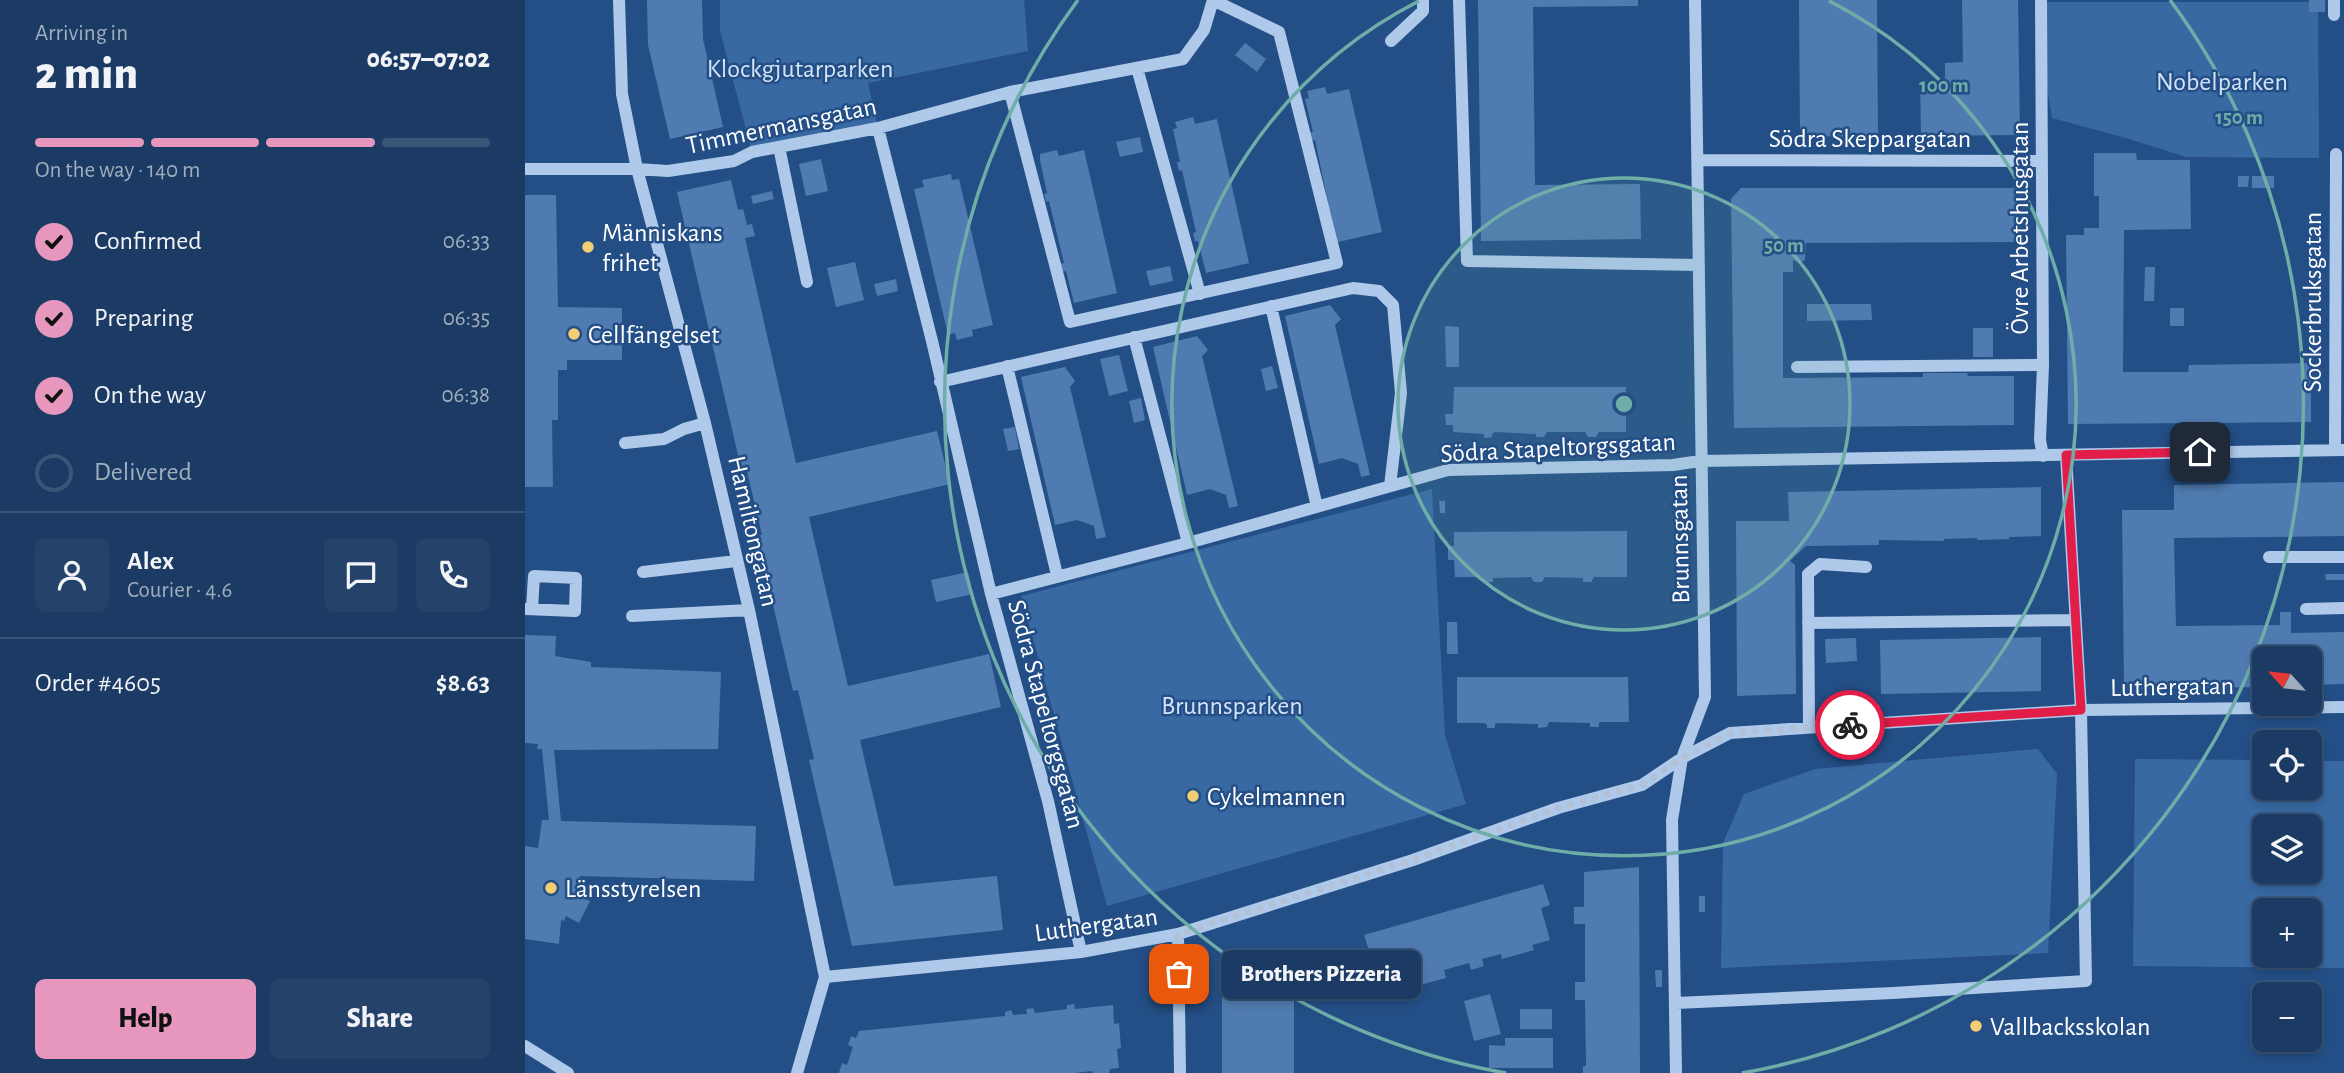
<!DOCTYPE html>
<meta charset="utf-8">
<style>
:root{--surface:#1b3b64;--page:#24426a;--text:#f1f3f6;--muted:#a0adbf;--line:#395578;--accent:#e797bd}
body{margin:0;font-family:"Alegreya Sans",sans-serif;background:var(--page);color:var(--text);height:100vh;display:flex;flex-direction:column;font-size:26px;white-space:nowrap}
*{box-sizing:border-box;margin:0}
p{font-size:23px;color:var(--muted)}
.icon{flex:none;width:38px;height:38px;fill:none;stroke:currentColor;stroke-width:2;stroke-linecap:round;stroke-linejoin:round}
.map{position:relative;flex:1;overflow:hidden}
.side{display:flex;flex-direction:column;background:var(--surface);width:525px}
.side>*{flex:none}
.needle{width:46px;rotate:297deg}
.fabs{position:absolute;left:1727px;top:646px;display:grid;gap:14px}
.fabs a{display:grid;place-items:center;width:70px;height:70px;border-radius:10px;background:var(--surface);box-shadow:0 4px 10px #0003,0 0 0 2px var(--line);font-size:35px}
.pin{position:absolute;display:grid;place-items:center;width:60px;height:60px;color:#fff;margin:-30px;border-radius:14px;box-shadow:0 4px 10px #0006}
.courier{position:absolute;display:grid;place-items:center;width:70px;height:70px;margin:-35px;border:5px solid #e11d48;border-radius:50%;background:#fff;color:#222;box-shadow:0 2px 9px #0007}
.bubble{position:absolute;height:49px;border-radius:10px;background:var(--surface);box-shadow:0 4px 10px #0003,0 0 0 2px var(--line);font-size:23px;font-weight:800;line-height:49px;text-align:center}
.head em{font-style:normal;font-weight:800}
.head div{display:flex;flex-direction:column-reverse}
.head{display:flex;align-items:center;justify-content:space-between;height:119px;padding:0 35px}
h1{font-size:46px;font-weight:800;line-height:52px}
.bar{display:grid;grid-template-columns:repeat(4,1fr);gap:10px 7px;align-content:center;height:84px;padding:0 35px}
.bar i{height:9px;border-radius:5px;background:var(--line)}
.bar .on{background:var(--accent)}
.bar p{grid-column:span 4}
.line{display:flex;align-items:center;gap:18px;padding:0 35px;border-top:2px solid var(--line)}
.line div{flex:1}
.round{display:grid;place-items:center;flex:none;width:74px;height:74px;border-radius:10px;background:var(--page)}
ol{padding:0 35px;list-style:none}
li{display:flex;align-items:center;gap:21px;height:77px}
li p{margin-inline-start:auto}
li .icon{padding:7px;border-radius:50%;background:var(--accent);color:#111;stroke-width:4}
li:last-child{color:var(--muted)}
li i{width:38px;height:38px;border:4px solid var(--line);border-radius:50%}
.primary-button{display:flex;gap:14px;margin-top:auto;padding:14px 35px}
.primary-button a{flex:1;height:80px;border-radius:10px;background:var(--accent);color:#111;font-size:28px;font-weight:800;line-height:80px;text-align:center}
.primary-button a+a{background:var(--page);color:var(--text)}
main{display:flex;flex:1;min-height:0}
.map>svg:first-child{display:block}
.green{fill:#3869a3;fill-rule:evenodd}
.building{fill:#507bb0}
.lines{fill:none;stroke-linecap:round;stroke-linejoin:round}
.minor{stroke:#aec9e9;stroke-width:12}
.done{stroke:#b2c1d5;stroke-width:7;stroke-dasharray:0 12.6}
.route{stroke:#e11d48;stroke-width:9}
.ring{fill:none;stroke:#6fada8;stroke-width:3.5}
.poi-dot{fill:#f3ce72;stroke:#244f86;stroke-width:2.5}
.labels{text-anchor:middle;stroke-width:5;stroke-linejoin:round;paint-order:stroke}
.park-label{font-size:26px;fill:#d2e3f7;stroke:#244f86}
.street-label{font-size:26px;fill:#fff;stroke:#244f86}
.poi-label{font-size:26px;fill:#fff;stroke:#244f86;text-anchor:start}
.centre{fill:#6fada8;stroke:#244f86;stroke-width:3.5}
.ring-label{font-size:21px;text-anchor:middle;font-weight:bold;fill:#6fada8;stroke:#244f86;stroke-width:5;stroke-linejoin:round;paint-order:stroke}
</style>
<main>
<section class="side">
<div class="head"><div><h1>2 min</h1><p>Arriving in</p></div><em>06:57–07:02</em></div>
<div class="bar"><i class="on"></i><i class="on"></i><i class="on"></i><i></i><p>On the way · 140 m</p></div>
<ol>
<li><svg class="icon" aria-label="check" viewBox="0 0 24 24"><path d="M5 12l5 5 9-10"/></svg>Confirmed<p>06:33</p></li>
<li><svg class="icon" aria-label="check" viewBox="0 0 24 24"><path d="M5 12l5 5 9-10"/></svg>Preparing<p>06:35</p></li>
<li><svg class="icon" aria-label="check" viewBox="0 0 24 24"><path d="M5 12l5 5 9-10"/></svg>On the way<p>06:38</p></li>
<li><i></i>Delivered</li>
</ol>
<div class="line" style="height:126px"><a class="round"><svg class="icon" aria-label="person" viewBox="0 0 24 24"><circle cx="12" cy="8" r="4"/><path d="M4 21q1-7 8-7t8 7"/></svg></a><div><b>Alex</b><p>Courier · 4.6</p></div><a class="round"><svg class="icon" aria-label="chat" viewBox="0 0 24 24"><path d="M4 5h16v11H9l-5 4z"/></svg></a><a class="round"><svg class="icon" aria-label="phone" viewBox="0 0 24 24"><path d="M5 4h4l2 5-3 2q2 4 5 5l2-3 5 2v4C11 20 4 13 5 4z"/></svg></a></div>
<div class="line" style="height:91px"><div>Order #4605</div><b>$8.63</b></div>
<div class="primary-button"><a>Help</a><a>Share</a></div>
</section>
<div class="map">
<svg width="1819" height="1073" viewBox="0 0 1819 1073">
<rect width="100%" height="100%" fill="#244f86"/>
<!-- green -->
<path class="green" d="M195 0H499L503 51 343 83 353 128 227 152 195 31Z
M1522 2H1793L1794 158 1661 157 1601 138 1527 118 1522 86Z
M907 489 920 735 941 804 582 906 496 596Z
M1513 749 1532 774 1523 953 1196 968 1198 843 1219 794 1290 769Z
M1610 759 1739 760 1740 788H1785V761H1819V968L1608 966ZM1740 826H1785V872H1740ZM1785 910V956H1740V910Z"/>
<!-- building -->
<path class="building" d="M122 0H177L178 39 198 127 145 139 123 45Z
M953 0H1113V6L1008 7 1010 185 1115 184 1116 239 956 241Z
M1274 0H1352L1353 137 1275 136Z
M1437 0H1493L1495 135 1396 136 1395 81 1420 80V63L1438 62Z
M1784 0H1800V12H1784Z
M720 43 741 59 732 72 710 55Z
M800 87 802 94 824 89 857 232 813 242 805 210 802 211 800 203 803 202 790 140 786 141 784 132H788L780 99 784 98 782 91Z
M668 117 670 124 692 119 724 263 681 273 673 241H670L668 233 671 232 657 170 654 171 652 162H655L648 129 652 128 650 122Z
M615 137 618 152 595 157 591 142Z
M532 150 534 156 559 150 592 293 549 303 541 271 537 272 535 264 539 263 524 201 521 202 519 194 522 193 515 160V154Z
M1569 153H1611L1612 160H1665L1666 229 1599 230 1598 372H1663L1664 365 1786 363V422L1543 424 1541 235H1559V228H1574V196H1569Z
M296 159 303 191 281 196 274 164Z
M426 174 427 180 434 179 468 325 447 330 448 336 432 340 430 333 423 335 389 189 399 187 397 180Z
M1713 176H1724L1723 187H1713Z
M1727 176H1749V188H1727Z
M206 180 213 210 218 209 222 225 227 224 230 236 220 238 271 463 412 431 425 484 284 517 323 686 464 654 476 707 335 740 369 886 472 876 478 930 327 946 284 760 289 759 273 690 268 691 232 536 237 535 221 467 216 468 152 192Z
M1216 188H1495V242L1281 243 1280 260 1274 263 1268 260V272H1258V378L1398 377V373H1442L1443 376H1489V425L1209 428 1206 199Z
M247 191 249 199 228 204 226 196Z
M0 195H31L33 307 97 308V360H42V370H33V420H27L28 487H0Z
M330 262 339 300 311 307 302 268Z
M645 266 648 281 625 286 621 271Z
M1620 267H1630L1629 301H1619Z
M371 279 373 291 352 296 349 284Z
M1282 304H1346L1347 320 1282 321Z
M805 305 816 319 810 325 845 475 836 477 833 464 817 458 794 464 760 316Z
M1645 308H1659V326H1645Z
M920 326 934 327V367H921Z
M1448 328H1468V357H1448Z
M672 336 683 350 677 356 713 506 704 508 701 495 685 489 662 495 628 347Z
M594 355 603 391 584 396 575 359Z
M747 366 753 388 741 391 736 369Z
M540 367 550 381 545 387 581 537 571 539 569 526 552 520 530 525 496 377Z
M929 387H1101V432H1074L1071 437H1063L1060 432H1022L1019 437H1011V434L970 432 967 434V437L959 438V434L928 432V425H921L920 414H928Z
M616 398 620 420 609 423 604 401Z
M490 427 494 449 483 451 478 429Z
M1819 482V536L1649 538 1651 626 1755 625V612H1766V633L1819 632V684L1785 685V658H1740V687L1599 689 1597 510H1649V485Z
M1516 487V536L1484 537V539L1452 540V538L1419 539V541L1354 540V545L1281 546 1265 561 1270 565 1271 694 1212 696 1211 521H1264L1263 492Z
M914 501H920V513H915Z
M1102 531V577H1069L1066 582H1058V578L1020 577 1017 582H1009L1006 577 968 578V582H960L957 577H930L929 560H923V546H929V532Z
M443 572 448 594 411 602 406 580Z
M1800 574H1819V580H1801Z
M922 622H932L933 654H922Z
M0 635 31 636 30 656 66 662V667L196 672 193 749 29 750 36 821 231 826 229 881 55 876 51 895 65 901 54 923 41 916 39 921 36 920 34 944 0 939V846L13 848 17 820H24L17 749H12L13 744 0 743Z
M1516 637V691L1356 694 1355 640Z
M1331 638 1332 661 1301 663 1300 639Z
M932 677H1103L1104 722H1076L1074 723V727H1065V723L1024 722 1022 727 1013 728V724L973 723 970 724V728H962V725L959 723H932Z
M1114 867 1115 1073H1058V1066H1061L1060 1000H1050V982H1060V924H1049V907H1059V872Z
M1018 884 1025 905 1016 908 1025 940 1007 945 1009 950 977 959 976 954 957 959 959 966 946 970 944 963 919 970 921 978 895 985 893 978 869 984 871 992 858 995 839 935Z
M1174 896H1180V912H1174Z
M1130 970H1137V987H1131Z
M697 975H769V1073H697Z
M965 994 976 1034 949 1041 939 1001Z
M549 1004 550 1009 588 1005 589 1024 594 1023 596 1048 592 1049 594 1068 585 1069 584 1073H568L567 1071 550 1073H314L317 1063 322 1065 328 1047 323 1045 326 1036 331 1038 334 1031 480 1016V1012L486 1010 488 1015 502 1014 501 1009 508 1008 510 1013 542 1009V1005Z
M995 1009H1027V1029H995Z
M980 1038H1028V1068H964V1045L980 1046Z"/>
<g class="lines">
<!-- minor -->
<path class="minor" d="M94 0 97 94 112 169 180 423 224 610 300 977 272 1073
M934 0 942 261 1174 265
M1516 0 1518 365 1515 440 1518 456
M1809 0V15
M866 41 898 11V0
M612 68 675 294
M485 92 545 322 812 263 754 32 688 0
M353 128 407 341 466 594
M254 147 282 282
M1173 160 1517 161
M0 169H112L143 171 209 161 227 152 353 128 485 92 658 59 679 30 688 0
M746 306 792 507
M609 337 663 543
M482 366 532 575
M1272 367 1518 365
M415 382 828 288 854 291 868 305 876 393 865 486
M100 443 139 439 159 429 180 423
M1810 450 1811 154
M1744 557H1819
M118 572 211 561
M0 609 50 611 51 578 9 576 7 609
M1781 609 1819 608
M107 616 224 610
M1283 623 1551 620
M1284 728 1283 574 1295 564 1341 567
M653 934 655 1073
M556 952 523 801 466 594 663 543 923 470 1148 465 1175 461 1819 450
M300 977 556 952 653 934 888 860 1033 808 1117 785 1157 758 1205 733 1556 710 1819 707
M1151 1003 1368 993 1561 981 1556 710 1541 455
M0 1046 43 1073
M1151 1073 1147 820 1157 758 1180 697 1170 0"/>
</g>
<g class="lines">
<!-- done -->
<path class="done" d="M654 974 653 934 888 860 1033 808 1117 785 1157 758 1206 733 1325 725"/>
<!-- route -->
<path class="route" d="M1325 725 1556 710 1541 455 1675 452"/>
</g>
<!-- distance rings -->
<circle cx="1099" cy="404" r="226" fill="#6fada8" fill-opacity=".12"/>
<g class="ring">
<circle cx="1099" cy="404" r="226"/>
<path d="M1304 1A452 452 0 1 1 894 1"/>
<path d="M981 1073A679 679 0 0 1 553 0M1645 0A679 679 0 0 1 1217 1073"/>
</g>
<!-- markers -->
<g class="poi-dot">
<circle cx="63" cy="247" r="7"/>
<circle cx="49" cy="334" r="7"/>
<circle cx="668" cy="796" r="7"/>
<circle cx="26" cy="888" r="7"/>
<circle cx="1451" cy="1026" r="7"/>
</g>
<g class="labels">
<!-- park labels -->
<g class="park-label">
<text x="275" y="77">Klockgjutarparken</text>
<text x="1697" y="90">Nobelparken</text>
<text x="707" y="714">Brunnsparken</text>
</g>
<!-- street labels -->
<g class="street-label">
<text transform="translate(256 125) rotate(-12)" y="9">Timmermansgatan</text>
<text x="1345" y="147">Södra Skeppargatan</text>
<text transform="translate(1494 228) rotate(-90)" y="9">Övre Arbetshusgatan</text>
<text transform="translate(1787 302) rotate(-90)" y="9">Sockerbruksgatan</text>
<text transform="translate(1033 447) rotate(-3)" y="9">Södra Stapeltorgsgatan</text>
<text transform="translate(229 531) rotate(77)" y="9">Hamiltongatan</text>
<text transform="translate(1154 539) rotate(-91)" y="9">Brunnsgatan</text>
<text transform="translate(1647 686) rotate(-1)" y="9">Luthergatan</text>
<text transform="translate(522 714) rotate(75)" y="9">Södra Stapeltorgsgatan</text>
<text transform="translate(571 924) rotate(-8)" y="9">Luthergatan</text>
</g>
<!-- poi labels -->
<g class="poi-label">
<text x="77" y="241">Människans<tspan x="77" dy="30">frihet</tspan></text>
<text x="63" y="343">Cellfängelset</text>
<text x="682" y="805">Cykelmannen</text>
<text x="40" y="897">Länsstyrelsen</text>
<text x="1465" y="1035">Vallbacksskolan</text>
</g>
</g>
<circle cx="1099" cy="404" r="10" class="centre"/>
<g class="ring-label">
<text x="1419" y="92">100 m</text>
<text x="1714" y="124">150 m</text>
<text x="1259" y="252">50 m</text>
</g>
</svg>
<div class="fabs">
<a><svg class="needle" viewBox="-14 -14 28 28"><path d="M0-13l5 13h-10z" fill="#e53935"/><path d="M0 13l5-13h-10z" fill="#a0adbf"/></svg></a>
<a><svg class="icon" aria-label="locate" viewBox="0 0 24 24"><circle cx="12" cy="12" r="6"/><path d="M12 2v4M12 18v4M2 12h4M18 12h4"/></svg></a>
<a><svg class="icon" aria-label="layers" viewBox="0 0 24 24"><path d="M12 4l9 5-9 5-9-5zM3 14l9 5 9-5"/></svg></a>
<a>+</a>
<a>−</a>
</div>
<div class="pin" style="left:654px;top:974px;background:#ea580c"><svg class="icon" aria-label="bag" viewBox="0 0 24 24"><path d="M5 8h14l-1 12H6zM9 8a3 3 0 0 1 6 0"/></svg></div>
<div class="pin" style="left:1675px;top:452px;background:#1f2937"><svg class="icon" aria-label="home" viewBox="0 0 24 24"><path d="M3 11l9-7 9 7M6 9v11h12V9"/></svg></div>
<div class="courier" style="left:1325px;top:725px"><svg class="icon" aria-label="bike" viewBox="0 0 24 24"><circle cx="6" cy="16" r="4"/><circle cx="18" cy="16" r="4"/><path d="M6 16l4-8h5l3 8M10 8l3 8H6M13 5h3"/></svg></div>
<div class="bubble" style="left:696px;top:950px;width:200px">Brothers Pizzeria</div>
</div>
</main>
